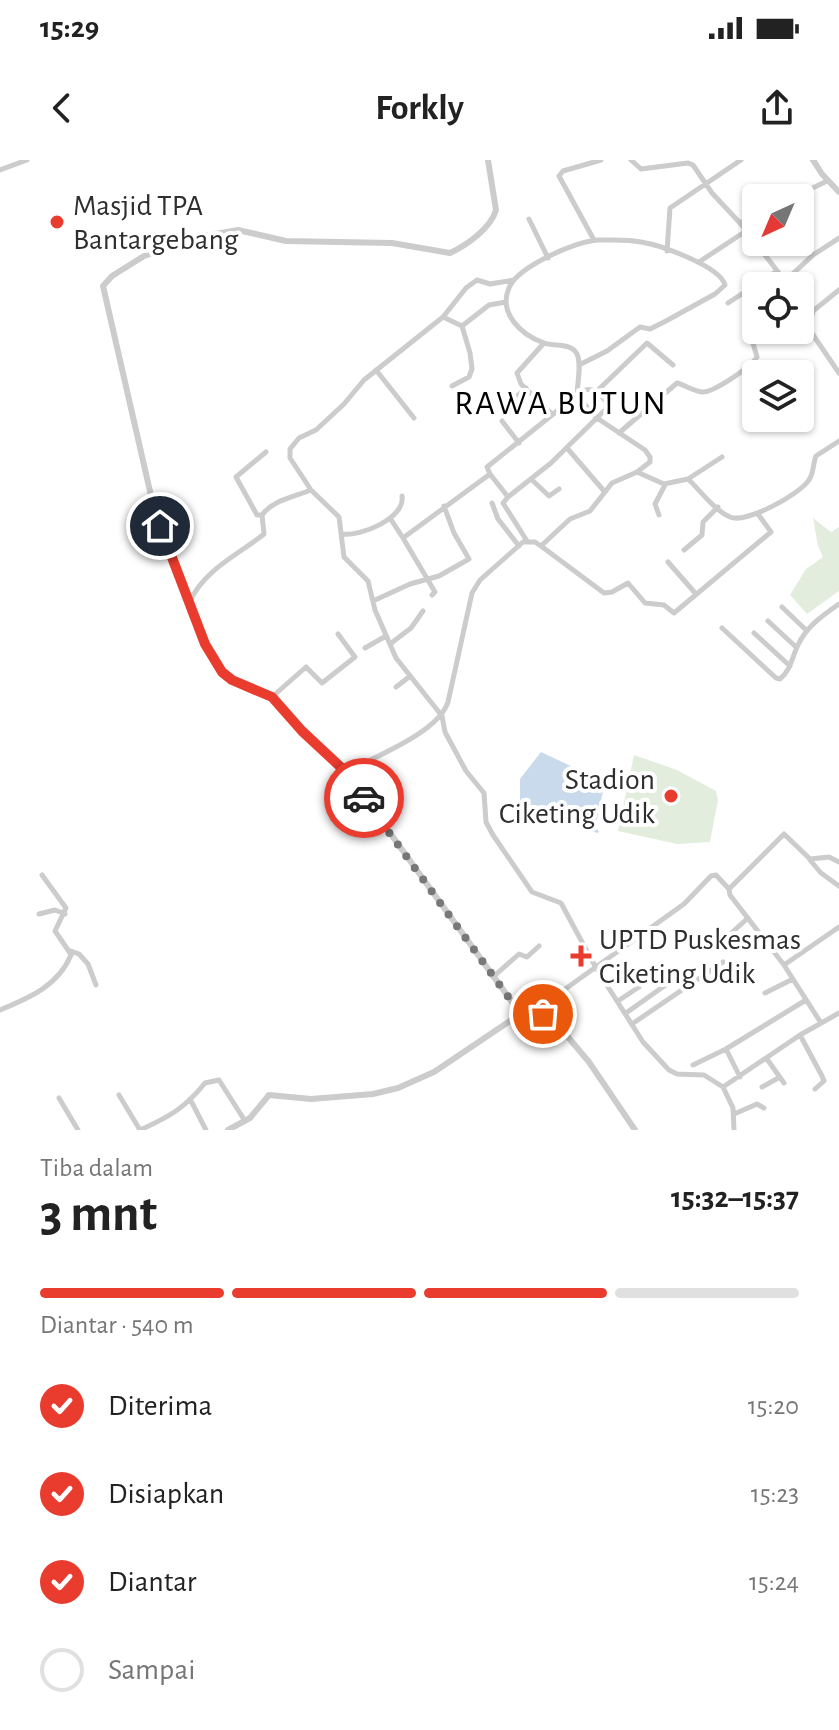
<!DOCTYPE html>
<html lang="id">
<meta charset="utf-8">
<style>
:root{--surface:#fff;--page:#f2f2f2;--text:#222;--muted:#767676;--line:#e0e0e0;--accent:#e93c2f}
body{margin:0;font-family:"Alegreya Sans",sans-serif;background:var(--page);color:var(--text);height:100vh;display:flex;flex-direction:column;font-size:30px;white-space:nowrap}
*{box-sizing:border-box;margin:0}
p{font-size:26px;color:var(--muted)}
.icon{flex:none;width:44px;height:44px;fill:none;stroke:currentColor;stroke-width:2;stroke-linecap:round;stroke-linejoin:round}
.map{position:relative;height:970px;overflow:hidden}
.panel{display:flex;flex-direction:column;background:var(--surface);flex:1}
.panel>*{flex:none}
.needle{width:52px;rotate:224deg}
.buttons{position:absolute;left:742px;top:24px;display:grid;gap:16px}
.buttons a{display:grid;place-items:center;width:72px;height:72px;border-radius:8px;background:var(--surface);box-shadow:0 2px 6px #0004;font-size:40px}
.pin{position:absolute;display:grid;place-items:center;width:68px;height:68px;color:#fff;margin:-34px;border:4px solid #fff;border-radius:50%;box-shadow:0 2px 8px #0007}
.courier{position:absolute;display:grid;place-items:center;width:80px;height:80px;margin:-40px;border:6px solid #e93c2f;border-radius:50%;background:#fff;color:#222;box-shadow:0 2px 10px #0007}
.summary em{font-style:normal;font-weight:700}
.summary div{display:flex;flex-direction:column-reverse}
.summary{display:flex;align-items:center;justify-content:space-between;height:136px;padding:0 40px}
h1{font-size:52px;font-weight:700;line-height:60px}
.bar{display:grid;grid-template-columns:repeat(4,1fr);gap:12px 8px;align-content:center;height:96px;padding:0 40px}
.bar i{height:10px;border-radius:6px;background:var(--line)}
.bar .active{background:var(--accent)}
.bar p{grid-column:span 4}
ol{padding:0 40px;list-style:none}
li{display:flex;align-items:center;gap:24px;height:88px}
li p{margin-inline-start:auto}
li .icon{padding:8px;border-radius:50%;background:var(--accent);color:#fff;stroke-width:4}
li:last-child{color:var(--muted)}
li i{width:44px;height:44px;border:4px solid var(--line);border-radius:50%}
.status{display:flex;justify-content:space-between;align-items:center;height:56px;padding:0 40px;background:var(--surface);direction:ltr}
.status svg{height:22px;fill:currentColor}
header{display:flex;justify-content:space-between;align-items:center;height:104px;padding:0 40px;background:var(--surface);font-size:36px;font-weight:700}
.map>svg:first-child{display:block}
.green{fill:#e3eddd}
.water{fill:#c9daed}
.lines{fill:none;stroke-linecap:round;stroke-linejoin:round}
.minor{stroke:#ccc;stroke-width:5}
.tertiary{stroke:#ccc;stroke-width:6}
.done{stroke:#787878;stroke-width:8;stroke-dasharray:0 14.4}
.route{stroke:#e93c2f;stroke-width:10}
.poi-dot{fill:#e93c2f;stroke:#fff;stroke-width:3}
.labels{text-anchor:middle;stroke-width:8;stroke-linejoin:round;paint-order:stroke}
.poi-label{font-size:30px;fill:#2f2f2f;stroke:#fff;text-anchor:start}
.quarter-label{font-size:34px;letter-spacing:2px;fill:#000;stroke:#fff}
</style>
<div class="status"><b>15:29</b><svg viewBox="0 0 49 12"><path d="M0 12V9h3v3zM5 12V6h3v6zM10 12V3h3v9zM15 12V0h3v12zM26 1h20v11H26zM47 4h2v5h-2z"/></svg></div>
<header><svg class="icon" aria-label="back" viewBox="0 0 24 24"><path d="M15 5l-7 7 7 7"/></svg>Forkly<svg class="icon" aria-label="share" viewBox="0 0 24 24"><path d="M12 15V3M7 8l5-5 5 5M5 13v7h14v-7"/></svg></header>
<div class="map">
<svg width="839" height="970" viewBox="0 0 839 970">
<rect width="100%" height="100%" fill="#fff"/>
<!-- green -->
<path class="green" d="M813 358 831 372 839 367V431L807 454 790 435 806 409 823 397 818 386Z
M634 595 677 610 716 631 718 640 710 682 677 684 618 671Z"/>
<!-- water -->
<path class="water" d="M541 592 605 622 595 668 599 671 598 673 581 669 564 653 549 647 548 651 519 648 517 645 520 640V619Z"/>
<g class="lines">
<!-- minor -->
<path class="minor" d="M631 0 641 9 688 3 693 5 712 33 740 63 789 126
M0 10 27 0
M792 38 827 21
M529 59 548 98
M740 63 756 55
M594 80 559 16 563 11 601 0
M667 91 670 48 741 0
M699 102 746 71
M514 120 490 124 477 120 466 128 443 157 364 220 344 244 316 270 299 278 290 289V298L311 330 339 357 344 397 368 421 375 450 396 498 442 556 445 572 466 611 484 633 486 662 493 675 532 732 561 743 596 808 643 882 669 910 677 914 704 915 723 927 733 948 734 970
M785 121 813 95 839 78
M839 130 813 151 809 169 839 213
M800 140 813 151
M728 143 777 111
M443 157 462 166 489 145 506 142
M544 183 517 213 521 224 552 254
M376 210 414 258
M452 226 469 217 472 209 470 193 462 166
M597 231 647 183 673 205
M516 237 526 228
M502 261 519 283
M619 273 677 223C685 225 693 231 702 232 713 233 751 207 757 197L750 173 756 166
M567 288 604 331
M637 312 664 324 688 319C700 330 715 351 730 357 746 364 800 334 809 320 814 313 813 303 816 296L839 281
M531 319 549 336 559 329
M688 319 722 297
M508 337 551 303 606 249 607 243C601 235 595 226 582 231L487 307 490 314 508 337 503 343 527 381
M492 343 498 359 519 386
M262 355H257L236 317 266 292
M659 355 655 344 665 325
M390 358 403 378
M342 374C360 377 406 358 402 336
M541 386 604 433 612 432 628 423 645 443 664 445 674 453 771 372 758 354
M684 390 702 375 703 362 718 347
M668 402 696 434
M432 435 435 432 403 378 490 314
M190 441C205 409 238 395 264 374L262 355C273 340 293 337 311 330
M373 441 410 424 439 416 469 399 454 373 444 346
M782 447 806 470
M768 461 796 487
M722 468 776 518 780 519C791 510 792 497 798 485 807 466 822 456 839 444
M754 473 790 506
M390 484 411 468 423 451
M365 488 386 476
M396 527 409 517
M272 537 306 507 322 523 355 497 338 474
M346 612C374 597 438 573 448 542L472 433 480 420 523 382H535L541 386 570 359 590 351 612 323 637 312 650 302V297L645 290 597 258 577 236C577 224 582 205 577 194 571 182 554 187 544 183 521 175 498 153 509 128 517 107 576 81 598 80 611 80 628 79 641 82 660 85 720 106 725 125L715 134 666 161 650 169 640 167 607 191 579 205
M810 700 821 713 839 726
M42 715 66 748 55 771 68 790 79 794 88 804 96 825
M729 729 784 674 810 699 829 697 839 702
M39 754 55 750 65 754
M728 776 748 758
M784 805 839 767
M493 817 519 794 527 797 539 786
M765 833 793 819
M618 841 639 827
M0 850C29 838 58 826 71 795L68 790
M533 852 684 744 711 716 716 715 729 729 730 735 784 805 821 863
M626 853 684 812
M632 864 723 802
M800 875 822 916 824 921 815 929
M767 899 784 923
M693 905 726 889
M740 917 726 889 806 840
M723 927 800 875 839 853
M762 927 780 917
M119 935 140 970C169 957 185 948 205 923L219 920 245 961
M59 938 78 970
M190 939 206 970
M734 954 757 944 764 948"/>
<!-- tertiary -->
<path class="tertiary" d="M488 0 496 50C491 68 467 85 450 93L392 83 286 81 238 70 199 77 144 96 112 116 103 126 155 353 208 489 227 517 272 537 302 571 346 612 512 842 520 849 543 854 557 864 589 902 635 970
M813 0 822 14 839 32
M228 970 250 958 269 935 311 939 373 934 398 928 434 912 526 850"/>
</g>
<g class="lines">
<!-- done -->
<path class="done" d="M364 638 512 842 520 849 543 854"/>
<!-- route -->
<path class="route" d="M160 366 205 484 222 512 232 520 272 537 302 571 346 612 364 638"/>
</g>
<!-- markers -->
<g class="poi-dot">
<circle cx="57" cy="62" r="8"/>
<circle cx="671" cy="636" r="8"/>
<path d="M577 784h8v8h8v8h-8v8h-8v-8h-8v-8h8z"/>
</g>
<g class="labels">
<!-- poi labels -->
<g class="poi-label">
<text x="73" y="55">Masjid TPA<tspan x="73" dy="34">Bantargebang</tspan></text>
<text x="655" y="629" text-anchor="end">Stadion<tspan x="655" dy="34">Ciketing Udik</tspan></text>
<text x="599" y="789">UPTD Puskesmas<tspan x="599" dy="34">Ciketing Udik</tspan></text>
</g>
<!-- quarter labels -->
<g class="quarter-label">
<text x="561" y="254">RAWA BUTUN</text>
</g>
</g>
</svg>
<div class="buttons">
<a><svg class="needle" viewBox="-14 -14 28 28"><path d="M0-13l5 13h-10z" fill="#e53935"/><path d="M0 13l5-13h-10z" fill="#767676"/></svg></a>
<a><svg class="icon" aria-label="locate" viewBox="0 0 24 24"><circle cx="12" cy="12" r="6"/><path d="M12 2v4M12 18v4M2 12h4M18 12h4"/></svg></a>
<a><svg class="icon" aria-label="layers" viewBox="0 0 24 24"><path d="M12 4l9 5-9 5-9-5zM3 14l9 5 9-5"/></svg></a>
</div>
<div class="pin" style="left:543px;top:854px;background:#ea580c"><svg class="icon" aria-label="bag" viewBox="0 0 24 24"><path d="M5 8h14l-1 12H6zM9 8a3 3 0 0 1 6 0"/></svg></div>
<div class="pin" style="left:160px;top:366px;background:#1f2937"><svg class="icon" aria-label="home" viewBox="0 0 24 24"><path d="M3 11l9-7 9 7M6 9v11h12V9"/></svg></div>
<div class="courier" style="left:364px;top:638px"><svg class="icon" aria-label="car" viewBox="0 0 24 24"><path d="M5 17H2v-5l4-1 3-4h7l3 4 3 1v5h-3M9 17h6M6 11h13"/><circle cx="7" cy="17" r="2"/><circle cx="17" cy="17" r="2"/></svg></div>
</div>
<section class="panel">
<div class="summary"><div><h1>3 mnt</h1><p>Tiba dalam</p></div><em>15:32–15:37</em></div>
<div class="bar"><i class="active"></i><i class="active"></i><i class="active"></i><i></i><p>Diantar · 540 m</p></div>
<ol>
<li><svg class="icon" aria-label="check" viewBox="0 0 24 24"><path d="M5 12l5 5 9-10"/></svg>Diterima<p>15:20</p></li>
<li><svg class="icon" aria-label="check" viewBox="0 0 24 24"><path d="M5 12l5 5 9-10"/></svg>Disiapkan<p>15:23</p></li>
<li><svg class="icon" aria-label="check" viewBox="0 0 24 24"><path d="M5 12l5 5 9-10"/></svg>Diantar<p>15:24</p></li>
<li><i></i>Sampai</li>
</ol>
</section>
